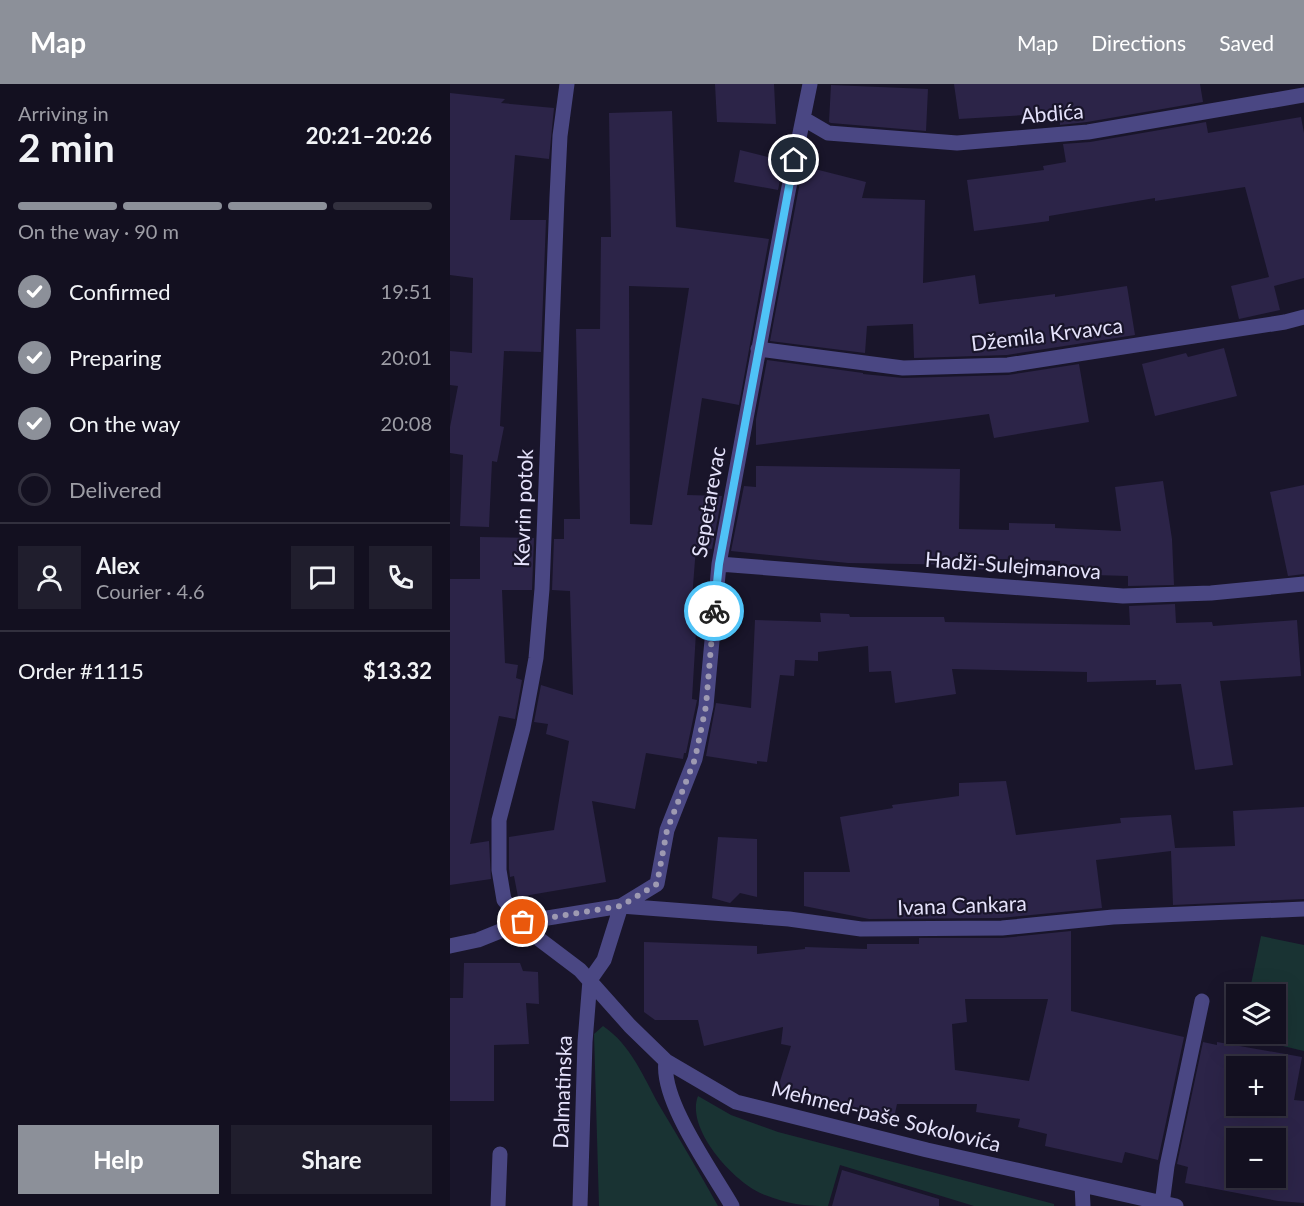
<!DOCTYPE html>
<meta charset="utf-8">
<style>
:root{--surface:#131020;--page:#201e2d;--text:#f1f3f6;--muted:#9d9da5;--line:#32303e;--accent:#8c9099}
body{margin:0;font-family:Lato,sans-serif;background:var(--page);color:var(--text);height:100vh;display:flex;flex-direction:column;font-size:22px;white-space:nowrap}
*{box-sizing:border-box;margin:0}
p{font-size:20px;color:var(--muted)}
.icon{flex:none;width:33px;height:33px;fill:none;stroke:currentColor;stroke-width:2;stroke-linecap:round;stroke-linejoin:round}
.map{position:relative;flex:1;overflow:hidden}
.sheet{display:flex;flex-direction:column;background:var(--surface);width:450px}
.sheet>*{flex:none}
.controls{position:absolute;left:776px;top:900px;display:grid;gap:12px}
.controls a{display:grid;place-items:center;width:60px;height:60px;border-radius:0px;background:var(--surface);box-shadow:0 6px 24px #0002,0 0 0 2px var(--line);font-size:30px}
.pin{position:absolute;display:grid;place-items:center;width:51px;height:51px;color:#fff;margin:-26px;border:3px solid #fff;border-radius:50%;box-shadow:0 2px 6px #0007}
.courier{position:absolute;display:grid;place-items:center;width:60px;height:60px;margin:-30px;border:4px solid #4fc3f7;border-radius:50%;background:#fff;color:#222;box-shadow:0 2px 8px #0007}
.overview em{font-style:normal;font-weight:700}
.overview div{display:flex;flex-direction:column-reverse}
.overview{display:flex;align-items:center;justify-content:space-between;height:102px;padding:0 18px}
h1{font-size:39px;font-weight:700;line-height:45px}
.bar{display:grid;grid-template-columns:repeat(4,1fr);gap:9px 6px;align-content:center;height:72px;padding:0 18px}
.bar i{height:8px;border-radius:4px;background:var(--line)}
.bar .current{background:var(--accent)}
.bar p{grid-column:span 4}
.line{display:flex;align-items:center;gap:15px;padding:0 18px;border-top:2px solid var(--line)}
.line div{flex:1}
.round{display:grid;place-items:center;flex:none;width:63px;height:63px;border-radius:0px;background:var(--page)}
ol{padding:0 18px;list-style:none}
li{display:flex;align-items:center;gap:18px;height:66px}
li p{margin-inline-start:auto}
li .icon{padding:6px;border-radius:50%;background:var(--accent);color:#fff;stroke-width:4}
li:last-child{color:var(--muted)}
li i{width:33px;height:33px;border:3px solid var(--line);border-radius:50%}
.cta{display:flex;gap:12px;margin-top:auto;padding:12px 18px}
.cta a{flex:1;height:69px;border-radius:0px;background:var(--accent);color:#fff;font-size:24px;font-weight:700;line-height:69px;text-align:center}
.cta a+a{background:var(--page);color:var(--text)}
header{display:flex;align-items:center;gap:36px;box-sizing:border-box;height:84px;padding:0 30px;background:var(--accent);color:#fff}
header strong{font-size:28px}
nav{display:flex;gap:33px;margin-inline-start:auto;font-size:21px}
main{display:flex;flex:1;min-height:0}
.map>svg:first-child{display:block}
.green{fill:#193333}
.building{fill:#2c2448;fill-rule:evenodd}
.lines{fill:none;stroke-linecap:round;stroke-linejoin:round}
.minor{stroke:#4a4783;stroke-width:15}
.done{stroke:#9e9ab2;stroke-width:6;stroke-dasharray:0 10.8}
.route{stroke:#4fc3f7;stroke-width:8}
.labels{text-anchor:middle;stroke-width:4.5;stroke-linejoin:round;paint-order:stroke}
.street-label{font-size:21px;fill:#e5e2fb;stroke:#19152a}
</style>
<header>
<strong>Map</strong>
<nav><a>Map</a><a>Directions</a><a>Saved</a></nav>
</header>
<main>
<section class="sheet">
<div class="overview"><div><h1>2 min</h1><p>Arriving in</p></div><em>20:21–20:26</em></div>
<div class="bar"><i class="current"></i><i class="current"></i><i class="current"></i><i></i><p>On the way · 90 m</p></div>
<ol>
<li><svg class="icon" aria-label="check" viewBox="0 0 24 24"><path d="M5 12l5 5 9-10"/></svg>Confirmed<p>19:51</p></li>
<li><svg class="icon" aria-label="check" viewBox="0 0 24 24"><path d="M5 12l5 5 9-10"/></svg>Preparing<p>20:01</p></li>
<li><svg class="icon" aria-label="check" viewBox="0 0 24 24"><path d="M5 12l5 5 9-10"/></svg>On the way<p>20:08</p></li>
<li><i></i>Delivered</li>
</ol>
<div class="line" style="height:108px"><a class="round"><svg class="icon" aria-label="person" viewBox="0 0 24 24"><circle cx="12" cy="8" r="4"/><path d="M4 21q1-7 8-7t8 7"/></svg></a><div><b>Alex</b><p>Courier · 4.6</p></div><a class="round"><svg class="icon" aria-label="chat" viewBox="0 0 24 24"><path d="M4 5h16v11H9l-5 4z"/></svg></a><a class="round"><svg class="icon" aria-label="phone" viewBox="0 0 24 24"><path d="M5 4h4l2 5-3 2q2 4 5 5l2-3 5 2v4C11 20 4 13 5 4z"/></svg></a></div>
<div class="line" style="height:78px"><div>Order #1115</div><b>$13.32</b></div>
<div class="cta"><a>Help</a><a>Share</a></div>
</section>
<div class="map">
<svg width="854" height="1122" viewBox="0 0 854 1122">
<rect width="100%" height="100%" fill="#19152a"/>
<!-- green -->
<path class="green" d="M811 852 854 861V967L790 952 791 950H825V910H799Z
M153 942C181 961 193 992 209 1021 229 1054 249 1088 268 1122H149L144 950Z
M248 1012 281 1031 328 1048 604 1120V1122H524L390 1081 378 1122C354 1122 338 1120 315 1111 285 1100 235 1045 248 1012Z"/>
<!-- building -->
<path class="building" d="M265 0H324L326 40 267 38Z
M504 0H750L753 18 637 38 610 41 609 29 509 35Z
M381 1 478 5 476 47 381 39 379 38Z
M0 9 55 15 51 19 104 24 99 75 65 71 60 136H96L91 268 54 267 50 342 54 343 47 378 42 377 39 443 10 442 13 371 0 369V343L8 302 0 301V267L22 269 23 194 0 191Z
M222 27 226 143 319 155 289 321 252 314 237 411 272 412 262 465 246 463 242 515H248L242 615 247 616 246 621 236 669H234L233 675 196 669 185 725 142 717 156 798 68 813 64 792 60 793 59 785V753L104 746 119 657 96 650 98 640 84 638 91 601 123 611 120 507 102 506 104 455H114V435H130L126 245H150L151 153H161L159 29ZM179 202 239 204 202 441 180 440Z
M851 33 854 49V194L824 202 830 226 789 235 781 202 819 193 795 103 705 117V114L599 132V137L524 147 517 96 594 86 593 82 616 78 613 60 640 58 756 38 758 49Z
M290 66 334 77 328 106 284 98Z
M353 82 416 98 412 114 475 116 473 199 525 191 529 220 605 210V213L677 202 685 251 557 271 464 274 463 240 417 242 415 269 320 257Z
M774 264 787 312 705 332 692 280 736 269 738 273Z
M317 276 413 289V290L453 294 558 291 629 280 639 338 544 354 539 330 306 361V335Z
M306 382 510 385 509 445 559 446V439L605 440V444L671 447 665 403 713 397 722 455 724 501 678 502V492L610 490V477L549 475V486L521 485V481L398 479 281 467 294 402 306 403Z
M854 401V490L838 492 820 408Z
M30 453 84 454 82 506H52L55 579 68 581 66 594 72 596 65 635 49 632 20 760 39 757 41 795 0 801V495H30Z
M725 520 726 539 762 538 763 542 847 536 851 592 770 597 783 681 745 686 731 600 706 601V596L637 598V588L502 585 506 610 445 619 441 587 419 588 418 562 368 568V577L345 576 344 592 330 591 317 678 307 677V680L256 672 266 619 301 624 305 536 371 538 370 529 399 530 400 533H494L495 538 680 541 679 522Z
M556 697 566 751 671 739 670 734 721 731 725 764 785 762 783 727 854 723V815L723 821 721 767 646 776 652 824 551 834 419 835 354 822V788H400L390 733 443 724 442 721 509 712V699Z
M268 753 307 755V813L290 809 280 819 262 814Z
M621 847V927L734 953 708 1076 675 1068 672 1079 595 1062 597 1050 568 1043 570 1035 526 1028 527 1020H447L444 1034 371 1015 369 1023 326 1010 341 962 331 960 333 943 254 962 248 936H205L194 928V858L307 862V870L355 865V863L417 865V860H469V854H552ZM515 915H598L579 997 505 986 502 940 517 938Z
M14 879H70L73 887 88 888 89 920 76 919 79 960 44 961V1017H0V914H13Z
M753 958 767 961V958L852 973 844 1016 854 1017V1119L828 1117 735 1099 738 1083 727 1080ZM786 982H825V1022H786ZM786 1054H825V1094H786Z
M392 1086 489 1115V1122H382Z"/>
<g class="lines">
<!-- minor -->
<path class="minor" d="M117 0 110 52 107 113 92 505 86 574 73 644 49 736V786L54 816 89 855 130 886 180 942 216 977 286 1018 477 1066 726 1122
M354 35 378 49 507 59 638 48 854 11
M308 265 453 284 558 281 835 238 854 233
M269 480 673 512 761 509 854 500
M171 822 207 800 217 746 245 675 256 622 269 480 338 108 360 0
M0 862 28 856 73 838 171 822 339 835 411 845 552 844 663 833 854 825
M140 896 154 876 171 822
M216 977C210 1016 262 1087 282 1122
M632 1101 633 1122
M712 1120 717 1082 752 917
M48 1122 50 1070
M130 1122 135 958 140 896"/>
</g>
<g class="lines">
<!-- done -->
<path class="done" d="M73 838 171 822 207 800 217 746 245 675 256 622 264 527"/>
<!-- route -->
<path class="route" d="M264 527 269 480 344 76"/>
</g>
<g class="labels">
<!-- street labels -->
<g class="street-label">
<text transform="translate(602 30) rotate(-5)" y="7">Abdića</text>
<text transform="translate(597 251) rotate(-7)" y="7">Džemila Krvavca</text>
<text transform="translate(259 418) rotate(-80)" y="7">Sepetarevac</text>
<text transform="translate(74 424) rotate(-88)" y="7">Kevrin potok</text>
<text transform="translate(563 482) rotate(4)" y="7">Hadži-Sulejmanova</text>
<text transform="translate(512 822) rotate(-2)" y="7">Ivana Cankara</text>
<text transform="translate(113 1008) rotate(-88)" y="7">Dalmatinska</text>
<text transform="translate(436 1033) rotate(14)" y="7">Mehmed-paše Sokolovića</text>
</g>
</g>
</svg>
<div class="controls">
<a><svg class="icon" aria-label="layers" viewBox="0 0 24 24"><path d="M12 4l9 5-9 5-9-5zM3 14l9 5 9-5"/></svg></a>
<a>+</a>
<a>−</a>
</div>
<div class="pin" style="left:73px;top:838px;background:#ea580c"><svg class="icon" aria-label="bag" viewBox="0 0 24 24"><path d="M5 8h14l-1 12H6zM9 8a3 3 0 0 1 6 0"/></svg></div>
<div class="pin" style="left:344px;top:76px;background:#1f2937"><svg class="icon" aria-label="home" viewBox="0 0 24 24"><path d="M3 11l9-7 9 7M6 9v11h12V9"/></svg></div>
<div class="courier" style="left:264px;top:527px"><svg class="icon" aria-label="bike" viewBox="0 0 24 24"><circle cx="6" cy="16" r="4"/><circle cx="18" cy="16" r="4"/><path d="M6 16l4-8h5l3 8M10 8l3 8H6M13 5h3"/></svg></div>
</div>
</main>
